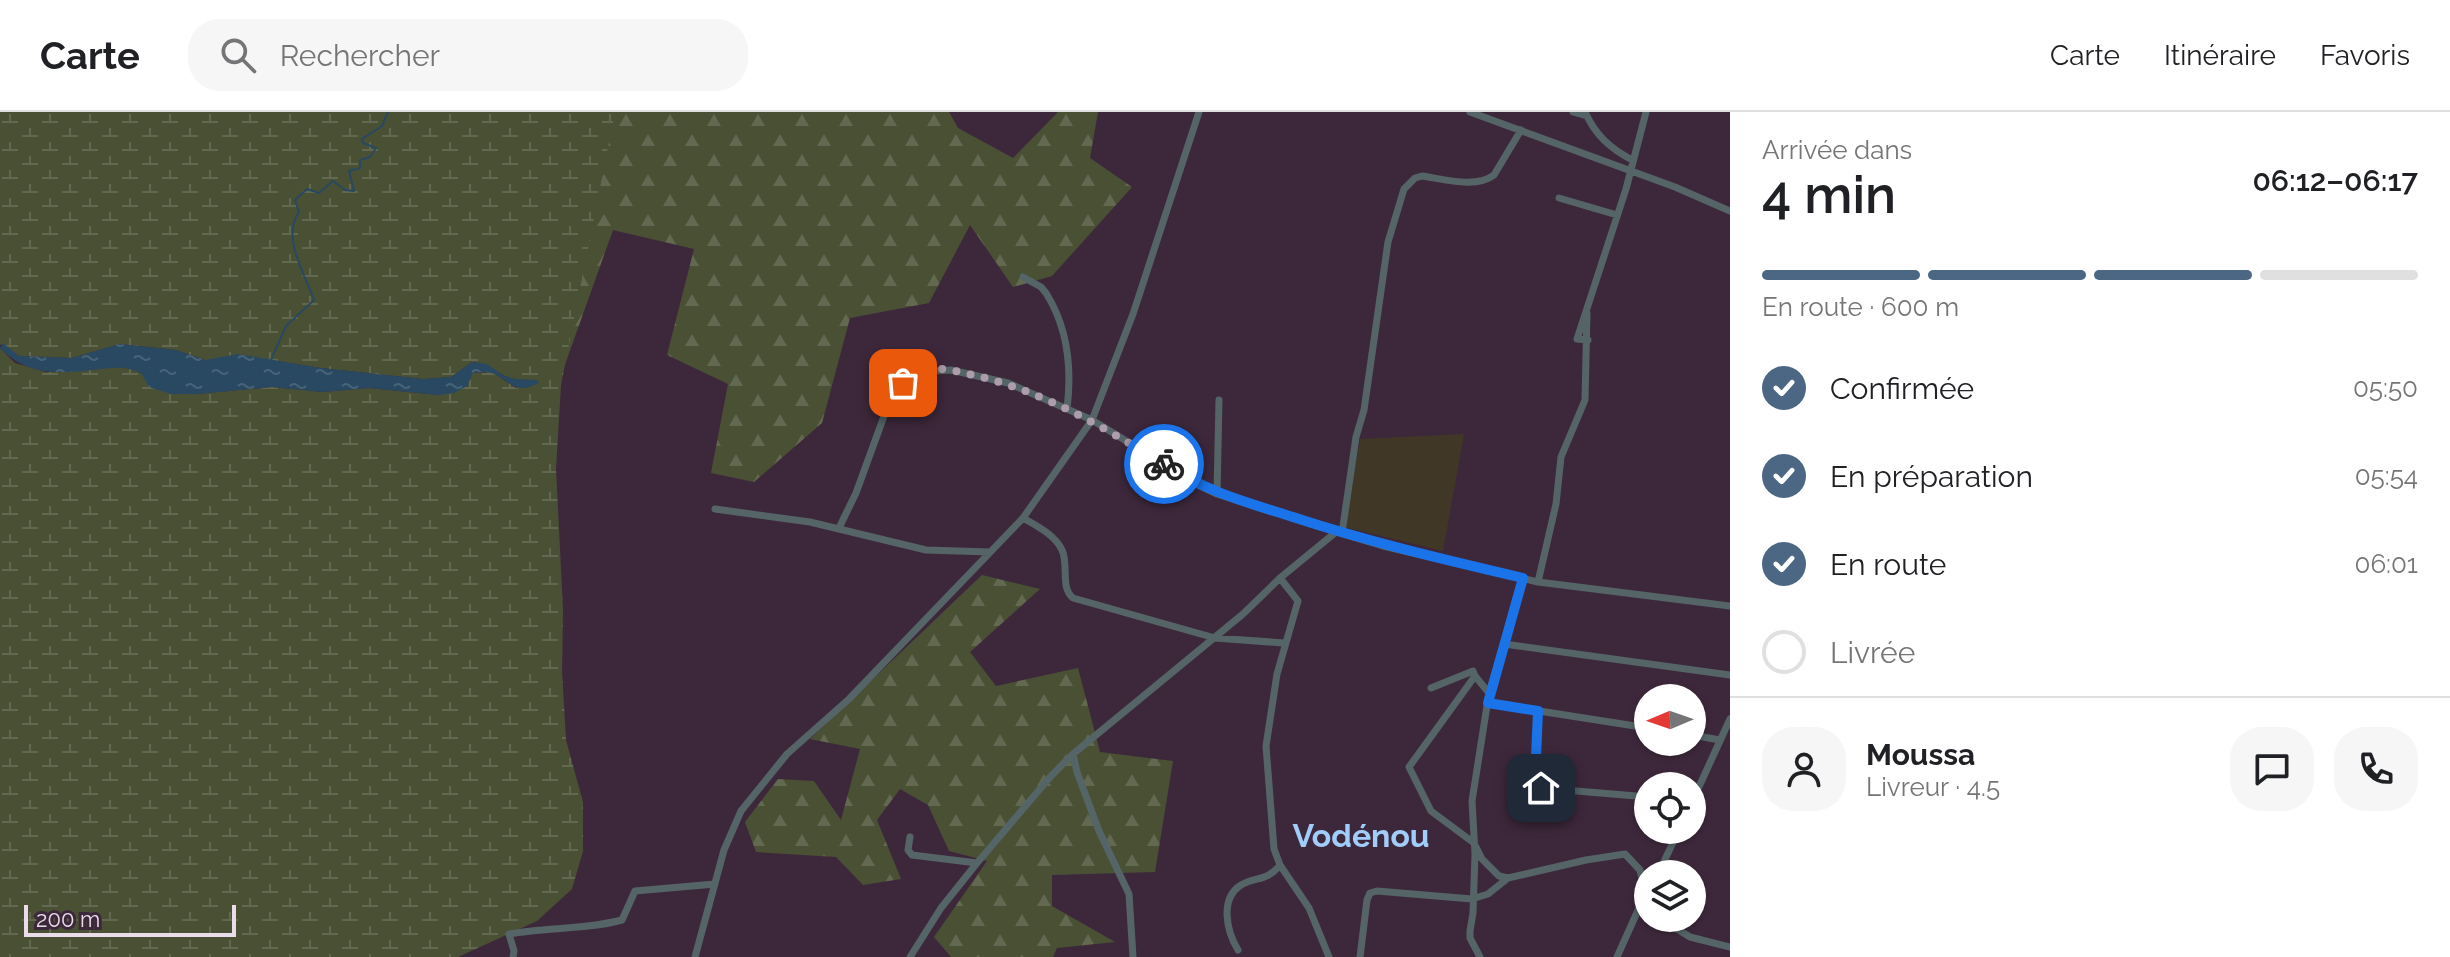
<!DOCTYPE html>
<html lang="fr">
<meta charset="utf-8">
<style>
:root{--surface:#fff;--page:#f6f6f6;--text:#202124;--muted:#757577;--line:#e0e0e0;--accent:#4b6784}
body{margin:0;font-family:Raleway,sans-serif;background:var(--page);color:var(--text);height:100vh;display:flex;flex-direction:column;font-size:30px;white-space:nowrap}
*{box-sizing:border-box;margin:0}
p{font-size:26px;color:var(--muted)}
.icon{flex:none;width:44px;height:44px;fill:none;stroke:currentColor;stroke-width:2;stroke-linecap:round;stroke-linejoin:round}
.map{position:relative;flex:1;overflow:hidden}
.side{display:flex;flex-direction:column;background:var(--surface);width:720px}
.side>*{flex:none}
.needle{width:52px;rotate:268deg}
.fabs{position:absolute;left:1634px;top:572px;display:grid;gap:16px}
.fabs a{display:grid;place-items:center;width:72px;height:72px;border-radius:50%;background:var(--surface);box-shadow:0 2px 6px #0004;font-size:40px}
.scale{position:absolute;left:24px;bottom:20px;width:212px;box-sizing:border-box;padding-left:8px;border:4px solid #eadce9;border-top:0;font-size:22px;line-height:28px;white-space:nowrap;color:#eadce9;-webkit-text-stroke:6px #3d283b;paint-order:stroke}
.pin{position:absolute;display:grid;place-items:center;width:68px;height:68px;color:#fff;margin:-34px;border-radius:16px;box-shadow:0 4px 12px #0006}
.courier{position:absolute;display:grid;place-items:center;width:80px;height:80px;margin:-40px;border:6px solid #1a73e8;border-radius:50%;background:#fff;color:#222;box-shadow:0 2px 10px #0007}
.head em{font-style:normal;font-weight:600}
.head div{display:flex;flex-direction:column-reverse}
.head{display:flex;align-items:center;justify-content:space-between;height:136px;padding:0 32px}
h1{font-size:52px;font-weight:600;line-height:60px}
.bar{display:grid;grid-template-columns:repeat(4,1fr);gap:12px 8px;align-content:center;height:96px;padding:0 32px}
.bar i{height:10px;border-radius:6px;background:var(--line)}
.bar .selected{background:var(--accent)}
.bar p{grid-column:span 4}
.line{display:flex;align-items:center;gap:20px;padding:0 32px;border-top:2px solid var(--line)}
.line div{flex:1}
.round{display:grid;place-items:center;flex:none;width:84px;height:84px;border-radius:32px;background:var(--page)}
ol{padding:0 32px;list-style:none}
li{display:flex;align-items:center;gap:24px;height:88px}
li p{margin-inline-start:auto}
li .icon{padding:8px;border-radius:50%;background:var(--accent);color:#fff;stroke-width:4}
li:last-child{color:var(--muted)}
li i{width:44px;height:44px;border:4px solid var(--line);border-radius:50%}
header{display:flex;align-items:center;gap:48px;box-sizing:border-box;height:112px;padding:0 40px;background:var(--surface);border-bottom:2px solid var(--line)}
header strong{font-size:38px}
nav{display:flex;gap:44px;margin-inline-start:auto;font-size:28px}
.search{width:560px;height:72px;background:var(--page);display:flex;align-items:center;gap:20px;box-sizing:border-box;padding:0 28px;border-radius:32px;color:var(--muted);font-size:30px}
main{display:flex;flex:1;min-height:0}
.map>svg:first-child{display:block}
.education{fill:#403726}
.forest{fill:url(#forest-firs)}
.wetland{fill:url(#wetland-marsh)}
.water{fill:url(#water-ripples)}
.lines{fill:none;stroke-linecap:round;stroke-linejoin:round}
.stream{stroke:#284961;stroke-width:2}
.minor{stroke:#556567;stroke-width:7}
.done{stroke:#ad9dac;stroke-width:8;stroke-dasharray:0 14.4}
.route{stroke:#1a73e8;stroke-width:10}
.labels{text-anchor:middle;stroke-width:8;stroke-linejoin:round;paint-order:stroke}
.quarter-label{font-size:32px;font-weight:bold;fill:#a1cdfb;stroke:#3d283b}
</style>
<header>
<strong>Carte</strong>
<div class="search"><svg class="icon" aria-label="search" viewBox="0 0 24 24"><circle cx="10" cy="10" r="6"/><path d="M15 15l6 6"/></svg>Rechercher</div>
<nav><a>Carte</a><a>Itinéraire</a><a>Favoris</a></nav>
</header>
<main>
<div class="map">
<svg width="1730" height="845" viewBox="0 0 1730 845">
<defs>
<pattern id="forest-firs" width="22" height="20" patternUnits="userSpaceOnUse" patternTransform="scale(2)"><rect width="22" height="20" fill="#495034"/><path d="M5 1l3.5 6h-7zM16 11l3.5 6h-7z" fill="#636951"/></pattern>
<pattern id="wetland-marsh" width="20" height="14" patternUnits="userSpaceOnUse" patternTransform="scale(2)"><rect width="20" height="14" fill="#495034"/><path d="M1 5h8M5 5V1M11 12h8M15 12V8" fill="none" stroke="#636951"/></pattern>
<pattern id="water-ripples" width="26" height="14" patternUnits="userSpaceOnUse" patternTransform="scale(2)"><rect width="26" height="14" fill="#284961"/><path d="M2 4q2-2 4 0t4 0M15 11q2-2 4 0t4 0" fill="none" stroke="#476378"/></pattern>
</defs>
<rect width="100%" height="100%" fill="#3d283b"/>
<!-- education -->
<path class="education" d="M1464 322 1443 439 1344 415 1360 327Z"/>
<!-- forest -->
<path class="forest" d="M595 0H949L958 16 1013 46 1058 0H1098L1090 46 1132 75 1052 164 1013 175 970 113 929 191 850 206 822 311 754 370 711 361 728 272 667 243 694 137 613 118 562 261Z
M982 463 1040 477 970 540 996 574 1078 556 1100 640 1173 649 1155 760 1052 763V794L1115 830 1057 836 1053 845H951L934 825 987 749 949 739 928 693 900 677 877 708 901 767 863 773 836 745 756 740 745 710 778 667 814 669 841 708 860 637 810 627Z"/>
<!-- wetland -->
<path class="wetland" d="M0 0H615L561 273 556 357 563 498 562 559 566 628 583 690V739L572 777 537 809 458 845H0V236L15 251 46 260 126 254 141 261 171 282H197L272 275 323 280 369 276 438 283 467 274 472 261 492 260 516 276 537 268C531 268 523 268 516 267 499 265 494 253 472 250L451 265 423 267 321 256 271 248H205L176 238 120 232 72 246 19 244 3 232 0 233Z"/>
<!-- water -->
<path class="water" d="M3 231 19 244 72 246 119 232 176 238 205 248 238 242 321 256 423 267 451 265 472 250 487 252 504 264 516 267 537 268 539 271C514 283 514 271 494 262 488 259 480 260 473 261L467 274 454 281 438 283 369 276 323 280 272 275 197 282H171L149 275 141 261C123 253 111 256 93 258 56 262 27 263 0 236Z"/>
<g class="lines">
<!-- stream -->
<path class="stream" d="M271 248 286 214 314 188C305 163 281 124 299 100L295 88 307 77 319 81 333 69 345 78 354 79 349 59 360 56V48L370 45 376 36 363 31 362 27 382 14 388 0"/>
<!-- minor -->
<path class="minor" d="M1470 0 1675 75 1730 99
M1573 0 1587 4
M1585 0C1596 24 1610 36 1632 48
M1559 86 1617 103
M1023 165 1041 175 1046 181C1068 216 1072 257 1067 297
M1588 228 1577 227 1626 77 1646 0
M1217 382 1219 288
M715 397 810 410 926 438 990 440
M1023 406C1037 414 1055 423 1062 438 1069 453 1060 476 1073 486L1215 526 1284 531
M839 416 856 381 891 285 903 271 917 260 951 258 1008 271 1092 308 1198 373 1217 382 1336 420 1383 434 1538 470 1730 494
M1342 421 1356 325 1364 298 1388 130 1404 77 1415 66 1422 64C1443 67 1476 77 1494 63L1521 18
M1280 466 1298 489 1277 562 1266 634 1274 737 1280 753 1309 796 1329 845
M1538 470 1556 392 1561 345 1585 288 1587 201
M1504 532 1730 563
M1473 559 1475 564 1409 655 1431 699 1474 731 1482 747 1499 764 1508 766 1586 748 1625 742 1640 758 1648 795
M1475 564 1489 581
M1431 576 1473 559
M1488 591 1648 616
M1538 599 1536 645 1541 676 1648 685
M1692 623 1720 628
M1073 642 1077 660 1099 719 1129 782 1133 845
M1692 690 1730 607
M910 725 908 738 912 743 977 751
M1658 762 1679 718
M1659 806 1690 825 1730 835
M1238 838C1227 820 1219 787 1241 773 1257 764 1266 770 1280 753
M513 845 514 839 509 822C546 815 585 818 622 808L635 779 715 772
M695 845 724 738 741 699 787 642 849 587 1023 406 1092 308 1133 202 1199 0
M910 845 941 796 977 751 1051 664 1073 642 1243 502 1280 466 1336 420
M1360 845 1367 788 1370 781 1377 779 1472 787 1488 782 1508 766
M1480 845 1470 826V819L1473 801 1475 742 1472 689 1489 581 1523 466
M1617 845 1648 776"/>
</g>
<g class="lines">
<!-- done -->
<path class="done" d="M903 271C907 268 913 262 918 260 936 253 956 259 973 263 1043 279 1103 315 1164 352"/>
<!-- route -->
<path class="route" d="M1164 352C1210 381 1242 389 1293 405 1369 430 1446 448 1523 466L1488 591 1538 599 1536 645 1541 676"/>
</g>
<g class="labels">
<!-- quarter labels -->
<g class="quarter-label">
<text x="1361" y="735">Vodénou</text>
</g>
</g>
</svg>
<div class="fabs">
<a><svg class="needle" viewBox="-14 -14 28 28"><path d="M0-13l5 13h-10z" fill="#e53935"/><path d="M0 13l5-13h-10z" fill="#757577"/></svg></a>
<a><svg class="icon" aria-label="locate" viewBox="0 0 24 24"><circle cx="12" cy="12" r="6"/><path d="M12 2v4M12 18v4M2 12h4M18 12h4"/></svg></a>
<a><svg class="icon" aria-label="layers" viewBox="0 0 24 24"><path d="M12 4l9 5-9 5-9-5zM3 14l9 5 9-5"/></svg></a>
</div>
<div class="scale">200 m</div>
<div class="pin" style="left:903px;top:271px;background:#ea580c"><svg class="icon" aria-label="bag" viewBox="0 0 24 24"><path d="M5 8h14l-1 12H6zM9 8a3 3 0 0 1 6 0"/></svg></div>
<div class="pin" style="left:1541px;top:676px;background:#1f2937"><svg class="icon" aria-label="home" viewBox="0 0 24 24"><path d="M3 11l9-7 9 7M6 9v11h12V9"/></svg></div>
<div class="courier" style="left:1164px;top:352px"><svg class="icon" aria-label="bike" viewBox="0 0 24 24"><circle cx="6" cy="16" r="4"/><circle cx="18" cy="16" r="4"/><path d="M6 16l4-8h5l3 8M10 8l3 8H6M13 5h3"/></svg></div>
</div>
<section class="side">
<div class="head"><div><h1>4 min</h1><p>Arrivée dans</p></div><em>06:12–06:17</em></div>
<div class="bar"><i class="selected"></i><i class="selected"></i><i class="selected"></i><i></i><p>En route · 600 m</p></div>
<ol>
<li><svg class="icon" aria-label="check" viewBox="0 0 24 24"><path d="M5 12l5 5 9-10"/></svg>Confirmée<p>05:50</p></li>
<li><svg class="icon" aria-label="check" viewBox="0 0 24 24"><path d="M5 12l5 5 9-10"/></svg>En préparation<p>05:54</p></li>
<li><svg class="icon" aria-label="check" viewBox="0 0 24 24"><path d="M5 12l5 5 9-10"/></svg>En route<p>06:01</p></li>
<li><i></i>Livrée</li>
</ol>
<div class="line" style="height:144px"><a class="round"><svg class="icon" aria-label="person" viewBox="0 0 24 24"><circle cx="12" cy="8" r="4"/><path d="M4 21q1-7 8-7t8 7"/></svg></a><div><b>Moussa</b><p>Livreur · 4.5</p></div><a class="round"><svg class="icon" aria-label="chat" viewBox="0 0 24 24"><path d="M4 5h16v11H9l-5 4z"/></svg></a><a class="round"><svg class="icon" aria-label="phone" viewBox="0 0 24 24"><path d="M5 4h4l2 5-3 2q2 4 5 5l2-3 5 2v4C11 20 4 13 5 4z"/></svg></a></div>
</section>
</main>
